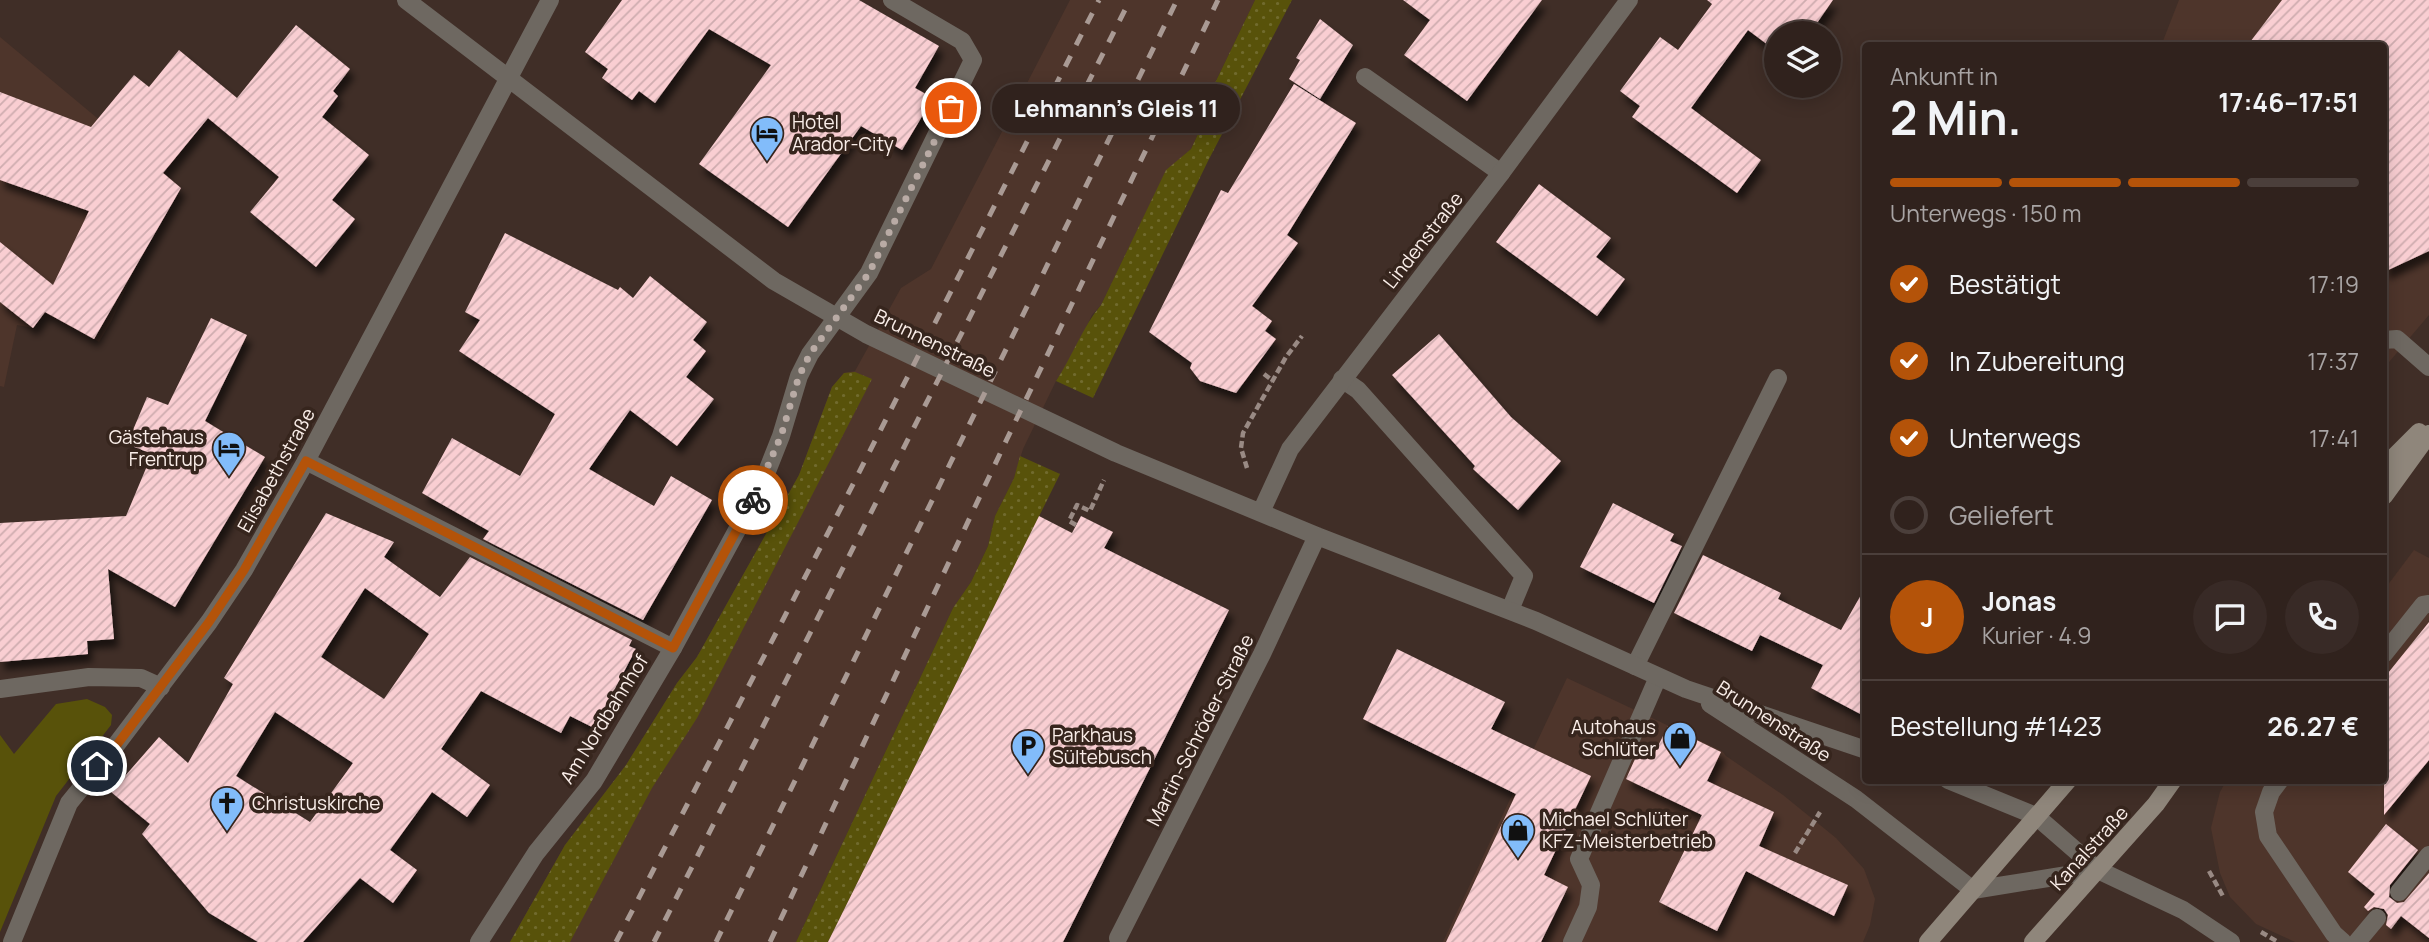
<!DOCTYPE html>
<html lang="de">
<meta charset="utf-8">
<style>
:root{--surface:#30221d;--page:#382a26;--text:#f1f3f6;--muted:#a8a4a4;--line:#4b3f3b;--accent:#b45309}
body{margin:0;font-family:Manrope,sans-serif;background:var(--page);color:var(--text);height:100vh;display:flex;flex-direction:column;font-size:26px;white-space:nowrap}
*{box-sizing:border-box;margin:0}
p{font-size:23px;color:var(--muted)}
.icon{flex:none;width:38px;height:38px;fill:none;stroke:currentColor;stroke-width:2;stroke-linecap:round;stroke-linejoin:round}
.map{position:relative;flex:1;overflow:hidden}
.details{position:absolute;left:1862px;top:42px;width:525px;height:742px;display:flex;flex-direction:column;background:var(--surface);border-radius:7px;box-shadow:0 4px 18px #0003,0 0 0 2px var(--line)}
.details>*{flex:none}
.fabs{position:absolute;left:1764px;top:21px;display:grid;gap:14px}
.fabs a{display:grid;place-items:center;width:77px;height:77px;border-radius:50%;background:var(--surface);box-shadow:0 4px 18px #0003,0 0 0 2px var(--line);font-size:35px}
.pin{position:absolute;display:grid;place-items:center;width:60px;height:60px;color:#fff;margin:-30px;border:4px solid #fff;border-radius:50%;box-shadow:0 2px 7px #0007}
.courier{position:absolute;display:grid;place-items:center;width:70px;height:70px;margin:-35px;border:5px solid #b45309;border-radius:50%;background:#fff;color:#222;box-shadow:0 2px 9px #0007}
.bubble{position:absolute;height:49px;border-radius:24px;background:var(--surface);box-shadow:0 4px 18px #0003,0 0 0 2px var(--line);font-size:23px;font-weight:700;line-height:49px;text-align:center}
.overview em{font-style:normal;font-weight:700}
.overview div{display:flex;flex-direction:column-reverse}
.overview{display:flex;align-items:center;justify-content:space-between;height:119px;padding:0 28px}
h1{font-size:46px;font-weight:700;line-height:52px}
.bar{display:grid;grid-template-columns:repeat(4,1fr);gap:10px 7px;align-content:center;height:84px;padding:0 28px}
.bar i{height:9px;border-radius:5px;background:var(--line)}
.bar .active{background:var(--accent)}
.bar p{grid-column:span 4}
.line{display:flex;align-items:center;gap:18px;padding:0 28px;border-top:2px solid var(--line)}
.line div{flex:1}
.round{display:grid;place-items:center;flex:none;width:74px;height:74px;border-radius:37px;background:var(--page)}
ol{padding:0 28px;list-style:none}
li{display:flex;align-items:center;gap:21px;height:77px}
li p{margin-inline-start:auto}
li .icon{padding:7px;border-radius:50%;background:var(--accent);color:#fff;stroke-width:4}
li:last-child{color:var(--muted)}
li i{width:38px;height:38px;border:4px solid var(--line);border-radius:50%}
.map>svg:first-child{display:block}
.built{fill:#4e352b}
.grass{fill:url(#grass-dots)}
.park{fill:#58520a}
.building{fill:url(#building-hatch);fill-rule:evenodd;filter:url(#shadow)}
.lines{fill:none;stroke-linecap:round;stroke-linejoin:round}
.path{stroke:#998a84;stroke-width:4.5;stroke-dasharray:7 3.5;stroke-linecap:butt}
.lane{stroke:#6e6861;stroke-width:18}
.street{stroke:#6e6861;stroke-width:18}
.secondary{stroke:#8f867b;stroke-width:18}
.rail{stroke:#a99a94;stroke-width:5;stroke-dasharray:12 12;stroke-linecap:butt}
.done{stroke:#b9aba5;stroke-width:7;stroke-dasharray:0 12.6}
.route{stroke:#b45309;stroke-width:9}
.labels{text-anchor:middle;stroke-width:7;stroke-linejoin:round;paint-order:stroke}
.poi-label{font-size:19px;fill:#faeee9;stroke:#36251d;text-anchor:start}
.street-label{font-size:19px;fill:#faeee9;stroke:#36251d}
</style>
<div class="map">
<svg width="2429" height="942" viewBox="0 0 2429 942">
<defs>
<pattern id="grass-dots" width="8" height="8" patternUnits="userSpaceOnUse" patternTransform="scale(1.75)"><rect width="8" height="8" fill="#58520a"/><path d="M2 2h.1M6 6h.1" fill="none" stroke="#716b2e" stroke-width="1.8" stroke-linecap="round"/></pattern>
<pattern id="building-hatch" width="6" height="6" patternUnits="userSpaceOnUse" patternTransform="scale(1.75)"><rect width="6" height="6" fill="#f9ced2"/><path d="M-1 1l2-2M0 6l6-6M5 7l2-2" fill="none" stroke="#ceacaf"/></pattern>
<filter id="shadow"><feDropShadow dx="4.5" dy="8" stdDeviation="3.5" flood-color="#0009"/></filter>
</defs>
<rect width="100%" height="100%" fill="#402e27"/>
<!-- built -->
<path class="built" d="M1070 0H1255L1214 85 1205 119 1191 149 1166 171 1101 305 1092 315 1073 355 1056 381 1023 449 1014 478 995 516 988 546 971 582 953 608 796 942H510L565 845 626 765 677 683 697 657 799 475 832 387 844 373 855 371 901 288 931 269Z
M2179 0H2429V315L2384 368V46H2161Z
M0 37 181 188 135 268 112 320 99 342 45 313 33 328 17 325 4 387 0 386Z
M2414 550 2429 558V942H2295L2256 924 2230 897 2220 873 2211 828 2220 792 2226 781 2384 780V590Z
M1567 678 1722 751 1726 756 1783 795 1836 838 1864 869 1875 899 1870 925 1863 942H1443Z"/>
<!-- grass -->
<path class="grass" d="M1255 0H1292L1208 161 1093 398 1056 381C1072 357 1083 326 1101 305L1166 170 1191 149 1205 119 1214 85Z
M855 372 872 379 697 718 652 788 570 942H510L565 845 626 765 677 683 697 657 799 475 832 387 844 373Z
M1020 456 1060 474 828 942H796L953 608 971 582 988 546 995 516 1014 478Z"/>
<!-- park -->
<path class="park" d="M87 699 105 707 112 715 111 725 56 796 0 932V735L14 754 56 704Z"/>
<!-- building -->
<path class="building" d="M622 0H859L939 46 915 88 933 98 902 150 861 126 788 227 699 164 771 65 709 29 655 103 639 91 632 100 602 78 608 69 585 52Z
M1403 0H1542L1467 101 1404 55 1430 20Z
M1707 0H1833L1810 33H1776V51L1748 30 1691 108 1761 160 1737 193 1632 117 1640 106 1620 91 1660 37 1678 50 1712 4Z
M2282 0H2429V251L2384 272V46H2247Z
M1320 19 1353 45 1320 99 1289 79 1300 60 1296 58Z
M296 25 350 69 333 91 338 96 322 117 369 155 332 200 355 219 316 267 250 212 279 177 208 118 163 173 181 188 94 339 45 312 33 328 0 302V242L53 285 89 211 0 180V92L91 127 134 75 149 87 179 50 237 98Z
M1294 84 1356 123 1287 235 1298 243 1252 306 1272 321 1265 331 1276 339 1236 393 1200 381 1190 368 1192 363 1149 332 1221 190 1228 193Z
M1539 184 1611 238 1596 257 1625 279 1597 316 1496 242Z
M505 233 618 290 620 287 633 298 650 276 707 322 693 340 706 351 686 377 714 399 677 446 630 410 589 469 654 506 671 476 712 500 643 620 483 539 489 531 422 493 452 438 520 476 555 414 459 351 480 320 465 312Z
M211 318 247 335 205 421 265 457 175 607 108 569 114 639 87 641 88 654 0 662V523L126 516 152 454 127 444 147 397 168 405Z
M1439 334 1511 417 1561 461 1518 510 1473 469 1475 466 1392 375Z
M1613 503 1674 534 1670 541 1682 546 1654 603 1580 567Z
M326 513 394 542 384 557 440 597 470 557 632 640 629 646 636 649 594 728 570 716 561 733 481 691 441 749 490 785 467 817 432 792 390 850 417 870 393 903 360 878 303 942H258L209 913 142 834 150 824 111 792 159 737 188 763 233 684 224 678ZM365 588 429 634 384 699 321 657ZM275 712 353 763 310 822 236 776Z
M1039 516 1072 533 1081 516 1113 532 1104 548 1229 610 1063 942H828Z
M1703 555 1781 593 1778 599 1841 630 1866 586V717L1811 688 1823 665 1760 635 1752 651 1674 613Z
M2429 622V760L2384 815V678Z
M1397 649 1505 702 1491 729 1591 776 1544 875 1568 887 1541 942H1446L1516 794 1363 719Z
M1668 726 1721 752 1707 781 1774 812 1759 846 1848 885 1834 916 1746 871 1717 931 1659 902 1702 815 1626 779 1639 750 1653 756Z
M2386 824 2418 850 2390 885 2389 897 2397 903 2404 902 2429 873V938L2401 916 2391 929 2386 925 2388 915 2384 909 2374 907 2368 911 2364 907 2375 894 2348 872Z"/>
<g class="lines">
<!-- path -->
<path class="path" d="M1264 374 1273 381
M1247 468 1241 448 1243 433 1286 357 1302 336
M1076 525 1069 521 1077 505 1090 511 1104 480
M1795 853 1820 812
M2209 871 2224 898
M2261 932 2278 942"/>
<!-- lane -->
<path class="lane" d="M1365 77 1501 173
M2384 340 2397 339 2429 367
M1342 379 1358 390 1524 576 1510 610
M306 461 673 648
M2384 654 2423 605 2429 604
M1635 666 1778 378
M2280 780 2271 792 2264 812 2268 836 2334 934 2343 942
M2399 892 2429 855
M1572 942 1588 907 1591 885 1579 859 1658 677
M2357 942 2377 918"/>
<!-- street -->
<path class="street" d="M406 0 774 281 866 334 1116 453 1317 536 1536 621 1686 689 1866 750
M1261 512 1290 449 1501 173 1629 0
M0 689 89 677 141 678 161 687
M1710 704 1856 799 1973 890 2098 870
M1948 780 2036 816 2098 870 2183 910 2231 942
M1118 938 1262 654 1317 536
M12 942 69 803 116 745 209 622 244 570 306 461 550 0
M479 942 536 853 594 781 673 648 762 484 781 436 799 376 810 354 869 273 973 60 962 41 892 0"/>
<!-- secondary -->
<path class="secondary" d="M2384 467 2419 432
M2384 496 2429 434
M1928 942 2068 780
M2033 942 2156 804 2173 780"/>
<!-- rail -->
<path class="rail" d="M616 942 846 498 1099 0
M654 942 1130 0
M716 942 1177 0
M770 942 1006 441 1218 0"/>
</g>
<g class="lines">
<!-- done -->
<path class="done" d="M753 500 781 436 799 376 810 354 869 273 951 108"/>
<!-- route -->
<path class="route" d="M97 766 116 746 209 622 244 570 306 461 673 648 753 500"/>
</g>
<!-- icons -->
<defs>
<symbol id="hotel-pin" viewBox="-11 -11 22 30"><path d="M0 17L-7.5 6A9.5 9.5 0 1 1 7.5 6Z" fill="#82bcfa" stroke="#36251d"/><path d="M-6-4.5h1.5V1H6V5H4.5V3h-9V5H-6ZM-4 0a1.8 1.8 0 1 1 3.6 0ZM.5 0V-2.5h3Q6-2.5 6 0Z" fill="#111"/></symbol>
<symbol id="shop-pin" viewBox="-11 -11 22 30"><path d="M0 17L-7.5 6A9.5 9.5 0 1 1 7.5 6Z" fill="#82bcfa" stroke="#36251d"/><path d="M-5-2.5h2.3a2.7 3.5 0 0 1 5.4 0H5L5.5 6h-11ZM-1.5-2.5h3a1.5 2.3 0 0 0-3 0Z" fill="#111"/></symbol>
<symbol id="parking-pin" viewBox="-11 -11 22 30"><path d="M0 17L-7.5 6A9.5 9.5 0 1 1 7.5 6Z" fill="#82bcfa" stroke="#36251d"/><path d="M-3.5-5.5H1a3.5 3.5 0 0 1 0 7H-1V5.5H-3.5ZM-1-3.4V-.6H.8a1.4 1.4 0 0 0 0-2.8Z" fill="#111"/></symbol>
<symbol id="church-pin" viewBox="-11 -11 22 30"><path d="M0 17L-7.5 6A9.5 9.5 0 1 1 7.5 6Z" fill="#82bcfa" stroke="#36251d"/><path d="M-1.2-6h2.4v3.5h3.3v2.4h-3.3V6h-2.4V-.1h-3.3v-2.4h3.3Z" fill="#111"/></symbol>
</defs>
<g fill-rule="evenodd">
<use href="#hotel-pin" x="748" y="114" width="38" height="52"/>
<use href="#hotel-pin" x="210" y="429" width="38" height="52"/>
<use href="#shop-pin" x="1661" y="719" width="38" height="52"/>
<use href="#parking-pin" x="1009" y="727" width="38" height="52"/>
<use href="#church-pin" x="208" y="784" width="38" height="52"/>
<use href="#shop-pin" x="1499" y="811" width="38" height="52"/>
</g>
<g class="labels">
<!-- poi labels -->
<g class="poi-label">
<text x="792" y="129">Hotel<tspan x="792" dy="22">Arador-City</tspan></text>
<text x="204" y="444" text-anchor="end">Gästehaus<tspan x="204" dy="22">Frentrup</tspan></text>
<text x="1656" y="734" text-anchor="end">Autohaus<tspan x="1656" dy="22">Schlüter</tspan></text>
<text x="1052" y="742">Parkhaus<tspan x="1052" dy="22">Sültebusch</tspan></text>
<text x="252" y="810">Christuskirche</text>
<text x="1542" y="826">Michael Schlüter<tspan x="1542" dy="22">KFZ-Meisterbetrieb</tspan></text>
</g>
<!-- street labels -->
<g class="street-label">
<text transform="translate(1423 240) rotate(-52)" y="7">Lindenstraße</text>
<text transform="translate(935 343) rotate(26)" y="7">Brunnenstraße</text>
<text transform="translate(276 470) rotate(-61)" y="7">Elisabethstraße</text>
<text transform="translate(604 719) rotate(-58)" y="7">Am Nordbahnhof</text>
<text transform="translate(1774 721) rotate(33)" y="7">Brunnenstraße</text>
<text transform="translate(1200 730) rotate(-63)" y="7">Martin-Schröder-Straße</text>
<text transform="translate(2089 848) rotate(-48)" y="7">Kanalstraße</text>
</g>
</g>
</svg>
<div class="fabs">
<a><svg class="icon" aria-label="layers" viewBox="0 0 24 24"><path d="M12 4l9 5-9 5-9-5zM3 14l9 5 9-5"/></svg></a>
</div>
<div class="pin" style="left:951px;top:108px;background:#ea580c"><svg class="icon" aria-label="bag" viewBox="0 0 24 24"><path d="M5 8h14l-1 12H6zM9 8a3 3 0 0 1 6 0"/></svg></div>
<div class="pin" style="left:97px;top:766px;background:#1f2937"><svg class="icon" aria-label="home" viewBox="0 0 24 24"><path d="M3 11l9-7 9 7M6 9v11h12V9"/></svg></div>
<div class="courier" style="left:753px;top:500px"><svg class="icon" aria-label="bike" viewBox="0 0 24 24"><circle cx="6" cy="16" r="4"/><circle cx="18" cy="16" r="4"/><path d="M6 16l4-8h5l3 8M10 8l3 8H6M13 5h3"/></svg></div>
<div class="bubble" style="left:992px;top:84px;width:248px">Lehmann's Gleis 11</div>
<section class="details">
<div class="overview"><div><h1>2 Min.</h1><p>Ankunft in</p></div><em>17:46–17:51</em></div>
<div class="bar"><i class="active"></i><i class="active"></i><i class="active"></i><i></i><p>Unterwegs · 150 m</p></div>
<ol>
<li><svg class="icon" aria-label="check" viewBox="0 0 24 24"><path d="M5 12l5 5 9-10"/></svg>Bestätigt<p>17:19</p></li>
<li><svg class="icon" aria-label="check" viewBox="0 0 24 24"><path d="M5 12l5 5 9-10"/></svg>In Zubereitung<p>17:37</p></li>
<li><svg class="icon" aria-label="check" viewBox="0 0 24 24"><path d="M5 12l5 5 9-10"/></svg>Unterwegs<p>17:41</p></li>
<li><i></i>Geliefert</li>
</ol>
<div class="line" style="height:126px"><b class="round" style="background:var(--accent);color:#fff">J</b><div><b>Jonas</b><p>Kurier · 4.9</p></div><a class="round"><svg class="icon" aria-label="chat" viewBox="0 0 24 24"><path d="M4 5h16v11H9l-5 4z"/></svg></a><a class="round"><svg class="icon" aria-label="phone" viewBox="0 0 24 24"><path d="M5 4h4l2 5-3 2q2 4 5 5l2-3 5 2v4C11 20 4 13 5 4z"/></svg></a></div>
<div class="line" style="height:91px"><div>Bestellung #1423</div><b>26.27 €</b></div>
</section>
</div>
